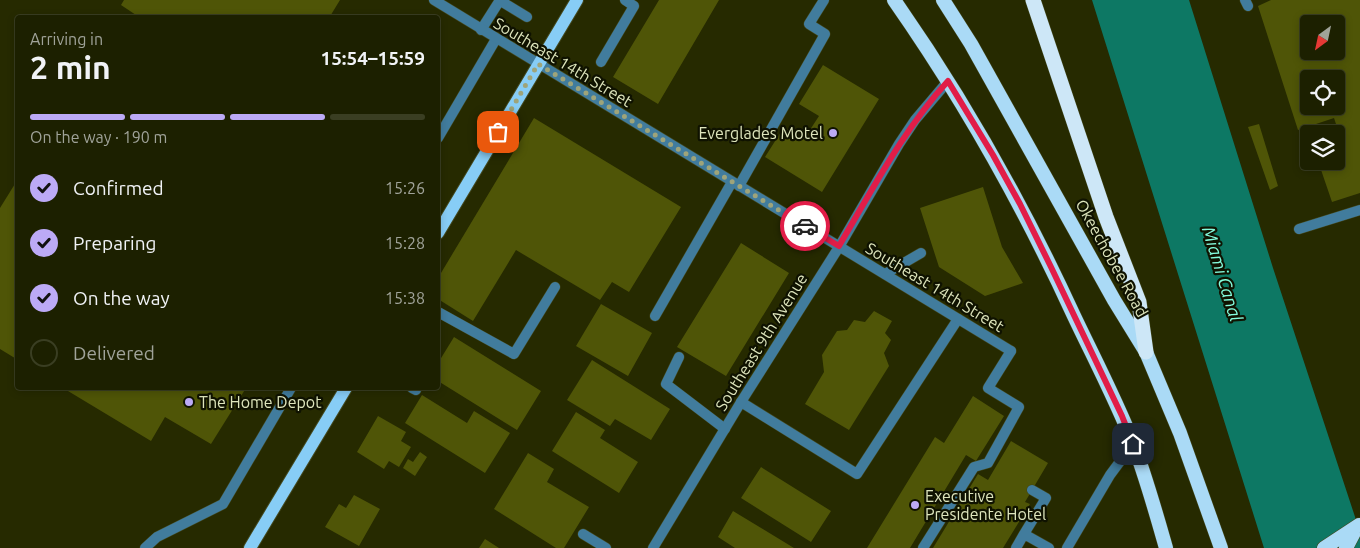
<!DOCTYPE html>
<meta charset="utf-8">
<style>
:root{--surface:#1c2000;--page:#25280a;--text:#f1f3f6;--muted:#a0a399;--line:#3a3e22;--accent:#bcaaf6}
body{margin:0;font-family:Ubuntu,sans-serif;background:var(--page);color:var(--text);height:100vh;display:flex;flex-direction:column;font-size:19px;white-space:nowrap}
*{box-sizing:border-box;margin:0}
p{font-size:16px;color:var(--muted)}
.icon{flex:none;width:28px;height:28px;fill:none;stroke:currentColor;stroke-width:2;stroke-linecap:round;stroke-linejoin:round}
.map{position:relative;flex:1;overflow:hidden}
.panel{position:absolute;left:15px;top:15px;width:425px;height:375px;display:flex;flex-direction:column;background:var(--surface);border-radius:5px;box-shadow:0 2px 8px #0003,0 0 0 1px var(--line)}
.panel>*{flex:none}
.needle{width:32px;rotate:213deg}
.tools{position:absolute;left:1300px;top:15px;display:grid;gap:10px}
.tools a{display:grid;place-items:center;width:45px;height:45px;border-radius:5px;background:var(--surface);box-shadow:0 2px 8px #0003,0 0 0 1px var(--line);font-size:25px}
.pin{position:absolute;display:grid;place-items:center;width:42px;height:42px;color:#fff;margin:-21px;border-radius:10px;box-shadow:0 2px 8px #0006}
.courier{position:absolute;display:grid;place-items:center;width:50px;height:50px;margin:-25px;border:4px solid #e11d48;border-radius:50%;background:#fff;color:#222;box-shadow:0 1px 6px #0007}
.summary em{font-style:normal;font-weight:700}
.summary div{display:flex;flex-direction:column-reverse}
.summary{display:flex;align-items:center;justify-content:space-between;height:85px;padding:0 15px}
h1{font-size:32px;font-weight:700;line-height:38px}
.bar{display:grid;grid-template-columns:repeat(4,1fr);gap:8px 5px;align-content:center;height:60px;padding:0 15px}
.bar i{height:6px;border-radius:4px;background:var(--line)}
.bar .current{background:var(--accent)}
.bar p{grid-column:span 4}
ol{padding:0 15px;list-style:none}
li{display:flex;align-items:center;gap:15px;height:55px}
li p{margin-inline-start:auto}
li .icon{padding:5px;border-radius:50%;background:var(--accent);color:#111;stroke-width:4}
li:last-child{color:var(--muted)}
li i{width:28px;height:28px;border:2px solid var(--line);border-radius:50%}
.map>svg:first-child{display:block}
.water{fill:#0d7864}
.building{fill:#4f5507;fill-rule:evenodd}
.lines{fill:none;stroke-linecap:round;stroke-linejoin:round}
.service-casing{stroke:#43481e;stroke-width:11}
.minor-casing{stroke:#43481e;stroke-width:11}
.tertiary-casing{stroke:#43481e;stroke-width:11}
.primary-casing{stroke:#43481e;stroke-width:14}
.trunk-casing{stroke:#43481e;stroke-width:15}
.motorway-casing{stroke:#43481e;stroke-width:16}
.service{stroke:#417c9d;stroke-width:10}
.minor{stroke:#417c9d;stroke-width:10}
.tertiary{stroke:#417c9d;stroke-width:10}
.primary{stroke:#87cdf6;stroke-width:12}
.trunk{stroke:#aadaf6;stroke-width:14}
.motorway{stroke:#cde7f7;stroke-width:15}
.done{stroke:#9ea47a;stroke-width:5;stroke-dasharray:0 9}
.route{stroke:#e11d48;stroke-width:6}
.poi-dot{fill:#bcaaf6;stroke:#0f1200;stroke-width:2}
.labels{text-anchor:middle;stroke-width:4.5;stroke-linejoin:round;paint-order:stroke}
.street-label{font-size:16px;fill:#dee5bc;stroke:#0f1200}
.poi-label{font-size:16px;fill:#dee5bc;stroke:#0f1200;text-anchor:start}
.water-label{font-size:18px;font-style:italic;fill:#84fcdd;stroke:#0f1200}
</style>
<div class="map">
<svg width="1360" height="548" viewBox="0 0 1360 548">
<rect width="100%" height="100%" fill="#262a00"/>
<!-- water -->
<path class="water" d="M1092 0H1189L1273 268 1360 532V548H1264Z"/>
<!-- building -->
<path class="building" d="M124 0H340L329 18H135L136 15 121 5Z
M659 0H719L658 104 613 77Z
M1271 0H1360V193L1332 202 1318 161H1336V134L1327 133 1338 130 1334 118 1298 130 1258 6ZM1309 24H1336V51H1309ZM1309 79H1336V106H1309Z
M823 65 879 99 822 192 765 157 784 127 804 139 819 116 799 104Z
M534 118 681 207 629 292 612 282 600 300 516 250 473 321 438 299V278Z
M1259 124 1278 186 1270 190 1248 127Z
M18 179V360L0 349V208Z
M983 187 1002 247 1023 283 985 296 939 267 920 208Z
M741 243 789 273 726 376 677 347Z
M601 304 652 333 628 376 576 346Z
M874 311 892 321 885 333 891 340 884 353 889 366 849 430 805 404 824 372 822 355 837 331 847 330 854 320 865 322Z
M454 337 541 391 517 430 438 381V363Z
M592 360 670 409 651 440 615 419 610 426 567 400Z
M63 388H246L211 444 165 417 151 441Z
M422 395 467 423 474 411 510 433 485 473 405 423Z
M973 396 1004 416 976 461 966 455 910 548H867L935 437 944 443Z
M576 412 605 430 600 438 638 462 619 493 552 451Z
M378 416 406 432 401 441 411 447 399 467 389 461 384 469 357 452Z
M1011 441 1048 463 1025 502 1030 504 1003 548H933L978 474 988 480Z
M420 452 427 457 415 476 403 468 408 459 413 462Z
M528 453 554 469 547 482 589 507 564 548H556L494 509Z
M761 467 831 511 811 542 741 498Z
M354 495 380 509 359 546 325 527 339 504 346 508Z
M733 511 794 548H735L718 537Z
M485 539 499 548H479Z"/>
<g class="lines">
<defs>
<path id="service" d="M499 0 527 17
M1245 0 1248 6
M481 30 500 0
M601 62 634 6 625 0
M438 138 496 39
M739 186 825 34 809 24 824 0
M1299 229 1360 210
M885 274 921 253
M438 312 514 354 555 287
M655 316 732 182
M679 357 666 384 725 429
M412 388 416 390
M741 402 857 474 958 319
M583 534 606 548
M1024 534 1046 498 1032 490
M145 548 157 537 223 504 291 388
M923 548 974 467 988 463 1019 407 988 388 1011 351
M1016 548 1024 534 1049 548"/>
<path id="minor" d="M434 0 1011 351
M653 548 741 402 839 247 899 144 915 120 948 81"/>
<path id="tertiary" d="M1067 548 1110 475 1133 444"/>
<path id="primary" d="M438 233 577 0
M250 548 346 388"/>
<path id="trunk" d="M894 0C964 100 1023 205 1074 316 1094 358 1116 400 1133 443 1146 477 1156 513 1166 548
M943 0 971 44 1114 300 1146 352 1180 433 1221 548
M1324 548 1359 525
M1346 548 1357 527"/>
<path id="motorway" d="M1033 0 1106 217 1139 302 1146 352"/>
</defs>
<!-- service casing -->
<use href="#service" class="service-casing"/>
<!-- minor casing -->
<use href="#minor" class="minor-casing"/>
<!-- tertiary casing -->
<use href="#tertiary" class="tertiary-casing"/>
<!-- primary casing -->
<use href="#primary" class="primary-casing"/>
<!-- trunk casing -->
<use href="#trunk" class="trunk-casing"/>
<!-- motorway casing -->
<use href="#motorway" class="motorway-casing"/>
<!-- service -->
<use href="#service" class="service"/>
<!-- minor -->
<use href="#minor" class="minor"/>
<!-- tertiary -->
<use href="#tertiary" class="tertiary"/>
<!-- primary -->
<use href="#primary" class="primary"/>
<!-- trunk -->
<use href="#trunk" class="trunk"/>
<!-- motorway -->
<use href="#motorway" class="motorway"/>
</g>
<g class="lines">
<!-- done -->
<path class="done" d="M498 132 538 64 805 226"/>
<!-- route -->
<path class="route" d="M805 226 839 246C873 189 903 130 948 81L993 155 1020 204 1051 267 1122 416 1133 444"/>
</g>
<!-- markers -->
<g class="poi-dot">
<circle cx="833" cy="133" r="5"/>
<circle cx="189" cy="402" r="5"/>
<circle cx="915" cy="505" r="5"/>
</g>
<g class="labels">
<!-- street labels -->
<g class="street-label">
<text transform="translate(563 62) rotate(31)" y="6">Southeast 14th Street</text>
<text transform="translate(1112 258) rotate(61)" y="6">Okeechobee Road</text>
<text transform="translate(935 287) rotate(31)" y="6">Southeast 14th Street</text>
<text transform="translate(761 342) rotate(-58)" y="6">Southeast 9th Avenue</text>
</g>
<!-- poi labels -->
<g class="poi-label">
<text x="823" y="139" text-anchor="end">Everglades Motel</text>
<text x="199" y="408">The Home Depot</text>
<text x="925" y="502">Executive<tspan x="925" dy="18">Presidente Hotel</tspan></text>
</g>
<!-- water labels -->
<g class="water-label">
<text transform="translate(1222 274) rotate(73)" y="6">Miami Canal</text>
</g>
</g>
</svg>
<div class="tools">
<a><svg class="needle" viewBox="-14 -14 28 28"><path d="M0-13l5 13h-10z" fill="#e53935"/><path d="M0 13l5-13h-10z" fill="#a0a399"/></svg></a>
<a><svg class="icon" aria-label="locate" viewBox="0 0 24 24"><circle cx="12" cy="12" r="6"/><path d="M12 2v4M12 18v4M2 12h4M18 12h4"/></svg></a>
<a><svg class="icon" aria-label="layers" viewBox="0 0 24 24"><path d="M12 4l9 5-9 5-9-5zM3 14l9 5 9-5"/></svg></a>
</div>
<div class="pin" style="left:498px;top:132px;background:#ea580c"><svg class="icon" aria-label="bag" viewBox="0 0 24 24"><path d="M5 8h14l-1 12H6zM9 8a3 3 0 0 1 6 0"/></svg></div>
<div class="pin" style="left:1133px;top:444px;background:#1f2937"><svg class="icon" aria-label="home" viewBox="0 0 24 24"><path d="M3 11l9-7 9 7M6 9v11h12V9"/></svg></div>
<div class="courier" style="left:805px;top:226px"><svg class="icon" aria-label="car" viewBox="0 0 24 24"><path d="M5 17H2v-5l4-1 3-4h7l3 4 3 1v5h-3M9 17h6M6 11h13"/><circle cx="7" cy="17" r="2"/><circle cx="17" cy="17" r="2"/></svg></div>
<section class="panel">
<div class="summary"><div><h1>2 min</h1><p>Arriving in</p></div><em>15:54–15:59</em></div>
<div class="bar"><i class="current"></i><i class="current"></i><i class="current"></i><i></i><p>On the way · 190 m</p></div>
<ol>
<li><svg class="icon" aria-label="check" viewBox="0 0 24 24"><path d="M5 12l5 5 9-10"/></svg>Confirmed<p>15:26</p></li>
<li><svg class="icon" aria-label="check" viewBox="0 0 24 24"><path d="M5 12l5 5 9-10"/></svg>Preparing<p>15:28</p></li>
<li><svg class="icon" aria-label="check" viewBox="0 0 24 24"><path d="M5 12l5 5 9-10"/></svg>On the way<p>15:38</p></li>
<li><i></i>Delivered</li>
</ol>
</section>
</div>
